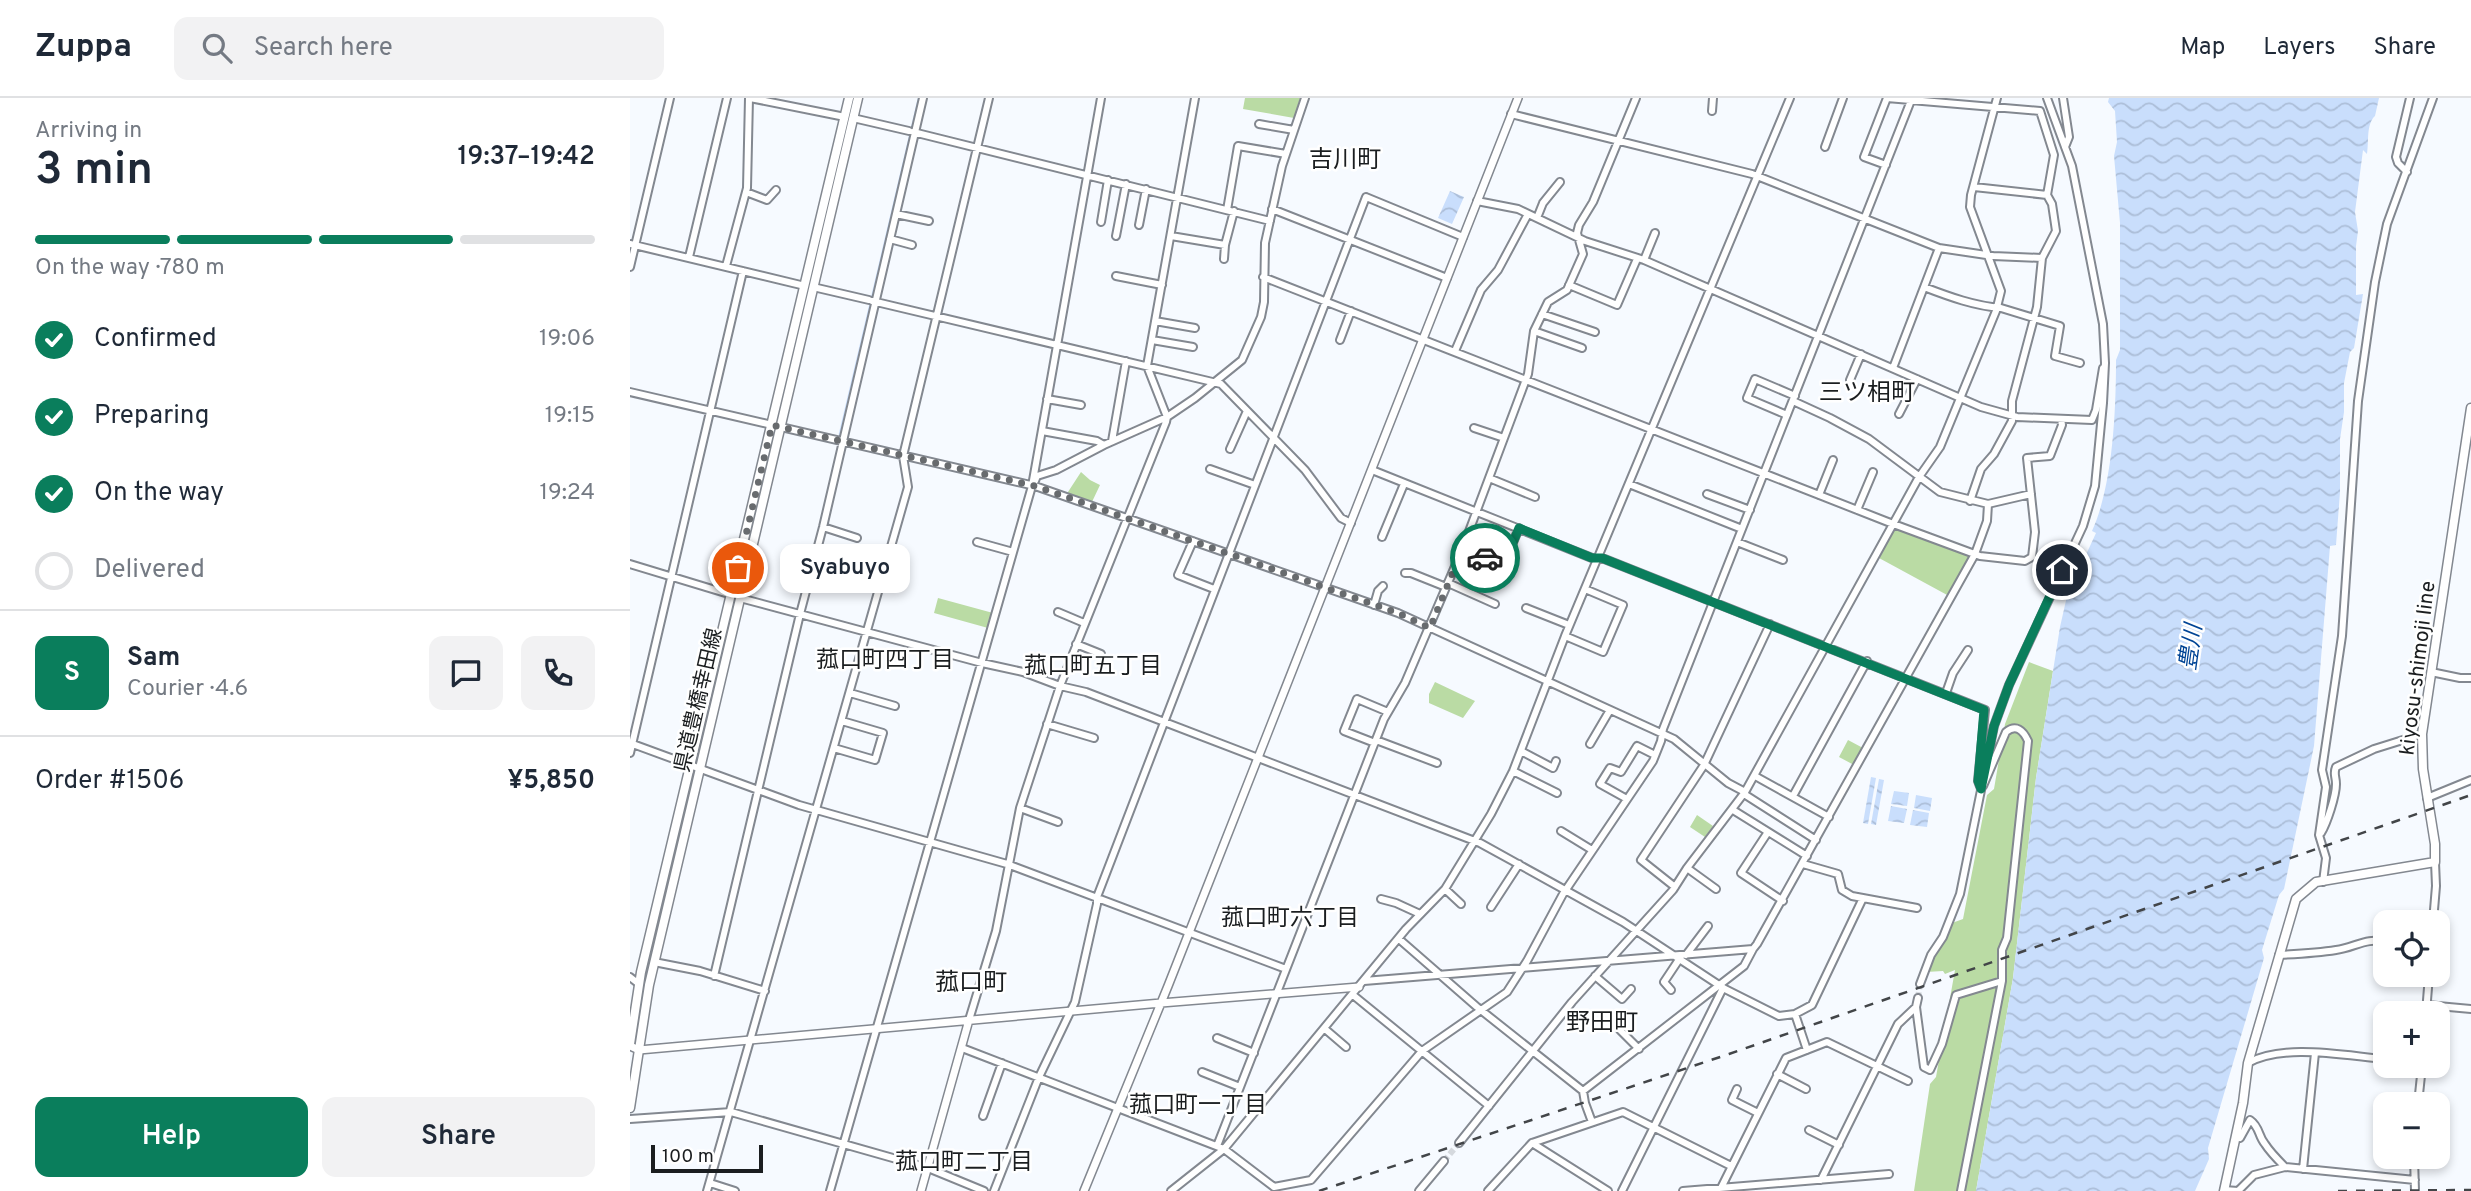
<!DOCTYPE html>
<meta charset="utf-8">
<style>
:root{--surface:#fff;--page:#f2f2f3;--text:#1f2937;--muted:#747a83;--line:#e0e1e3;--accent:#0a7e5c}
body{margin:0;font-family:Overpass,"Noto Sans JP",sans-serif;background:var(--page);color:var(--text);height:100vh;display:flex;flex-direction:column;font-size:26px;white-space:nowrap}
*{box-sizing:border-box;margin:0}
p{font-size:23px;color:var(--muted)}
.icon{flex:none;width:38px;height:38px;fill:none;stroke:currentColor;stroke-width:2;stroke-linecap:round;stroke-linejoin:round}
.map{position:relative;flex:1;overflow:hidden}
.panel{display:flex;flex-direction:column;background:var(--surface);width:630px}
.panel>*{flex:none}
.fabs{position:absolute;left:1743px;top:812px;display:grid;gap:14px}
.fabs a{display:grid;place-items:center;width:77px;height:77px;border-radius:14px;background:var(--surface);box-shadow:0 4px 10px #0003;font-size:35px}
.scale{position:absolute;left:21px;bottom:18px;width:112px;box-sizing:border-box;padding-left:7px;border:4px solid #1b1e20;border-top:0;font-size:19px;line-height:24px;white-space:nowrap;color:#1b1e20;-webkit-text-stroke:5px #fff;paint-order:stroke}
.pin{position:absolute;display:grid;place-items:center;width:60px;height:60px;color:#fff;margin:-30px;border:4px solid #fff;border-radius:50%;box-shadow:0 2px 7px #0007}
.courier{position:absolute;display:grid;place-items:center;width:70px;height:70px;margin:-35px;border:5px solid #0a7e5c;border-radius:50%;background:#fff;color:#222;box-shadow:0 2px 9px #0007}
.bubble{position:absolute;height:49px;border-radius:14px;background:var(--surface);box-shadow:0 4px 10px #0003;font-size:23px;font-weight:600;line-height:49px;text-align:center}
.summary em{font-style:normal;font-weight:600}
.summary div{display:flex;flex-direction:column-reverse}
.summary{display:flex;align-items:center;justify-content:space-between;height:119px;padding:0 35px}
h1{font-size:46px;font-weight:600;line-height:52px}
.bar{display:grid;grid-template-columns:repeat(4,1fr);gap:10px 7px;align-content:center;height:84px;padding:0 35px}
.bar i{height:9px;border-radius:5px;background:var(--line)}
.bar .current{background:var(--accent)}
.bar p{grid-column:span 4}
.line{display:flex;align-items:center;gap:18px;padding:0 35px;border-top:2px solid var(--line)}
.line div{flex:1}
.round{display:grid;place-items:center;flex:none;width:74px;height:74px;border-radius:14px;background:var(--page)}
ol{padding:0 35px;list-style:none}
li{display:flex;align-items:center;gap:21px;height:77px}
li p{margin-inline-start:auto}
li .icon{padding:7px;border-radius:50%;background:var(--accent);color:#fff;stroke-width:4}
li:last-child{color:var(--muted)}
li i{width:38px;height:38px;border:4px solid var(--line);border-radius:50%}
.action{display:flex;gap:14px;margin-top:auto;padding:14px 35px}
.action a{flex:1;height:80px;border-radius:14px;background:var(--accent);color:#fff;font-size:28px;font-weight:600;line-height:80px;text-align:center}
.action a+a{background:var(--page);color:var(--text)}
header{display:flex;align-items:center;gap:42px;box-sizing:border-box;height:98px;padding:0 35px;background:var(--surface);border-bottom:2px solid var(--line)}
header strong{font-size:33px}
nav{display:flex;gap:38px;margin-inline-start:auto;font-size:24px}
.search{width:490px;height:63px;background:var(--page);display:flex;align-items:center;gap:18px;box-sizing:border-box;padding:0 24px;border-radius:14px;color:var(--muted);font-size:26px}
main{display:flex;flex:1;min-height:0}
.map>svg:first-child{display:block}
.green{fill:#badba4}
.water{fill:url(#water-waves)}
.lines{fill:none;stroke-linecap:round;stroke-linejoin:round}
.stream{stroke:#c9defc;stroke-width:2.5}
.minor-tunnel{stroke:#d5d9de;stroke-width:6;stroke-dasharray:6 3;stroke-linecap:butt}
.minor-casing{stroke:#838890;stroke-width:10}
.tertiary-casing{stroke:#838890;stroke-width:10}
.secondary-casing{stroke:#838890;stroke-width:11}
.minor{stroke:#fff;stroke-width:6}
.tertiary{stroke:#fff;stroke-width:7}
.secondary{stroke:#fff;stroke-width:8}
.rail{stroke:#424548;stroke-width:2.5;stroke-dasharray:9 9;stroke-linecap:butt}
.done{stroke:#686b6e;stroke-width:7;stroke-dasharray:0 12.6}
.route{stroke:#0a7e5c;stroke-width:9}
.labels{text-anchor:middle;stroke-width:5;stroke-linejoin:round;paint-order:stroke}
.street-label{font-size:21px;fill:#1b1e20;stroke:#fff}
.water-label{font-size:23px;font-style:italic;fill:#004495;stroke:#fff}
.neighbourhood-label{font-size:23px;fill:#1b1e20;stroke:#fff}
.quarter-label{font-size:24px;fill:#1b1e20;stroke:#fff}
</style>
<header>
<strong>Zuppa</strong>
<div class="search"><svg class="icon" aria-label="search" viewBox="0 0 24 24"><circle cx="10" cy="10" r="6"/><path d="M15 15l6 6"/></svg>Search here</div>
<nav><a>Map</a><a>Layers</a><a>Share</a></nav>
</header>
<main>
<section class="panel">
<div class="summary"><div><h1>3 min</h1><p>Arriving in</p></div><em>19:37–19:42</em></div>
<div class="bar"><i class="current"></i><i class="current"></i><i class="current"></i><i></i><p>On the way · 780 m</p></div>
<ol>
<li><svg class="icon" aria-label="check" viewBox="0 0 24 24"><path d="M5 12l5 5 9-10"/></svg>Confirmed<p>19:06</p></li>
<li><svg class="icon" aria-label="check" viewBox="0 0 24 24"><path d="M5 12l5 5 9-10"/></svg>Preparing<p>19:15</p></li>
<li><svg class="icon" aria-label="check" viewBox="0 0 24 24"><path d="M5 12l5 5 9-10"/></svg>On the way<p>19:24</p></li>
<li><i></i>Delivered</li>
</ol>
<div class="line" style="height:126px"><b class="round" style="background:var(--accent);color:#fff">S</b><div><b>Sam</b><p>Courier · 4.6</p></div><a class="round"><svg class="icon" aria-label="chat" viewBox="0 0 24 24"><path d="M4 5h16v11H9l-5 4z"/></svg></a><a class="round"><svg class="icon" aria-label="phone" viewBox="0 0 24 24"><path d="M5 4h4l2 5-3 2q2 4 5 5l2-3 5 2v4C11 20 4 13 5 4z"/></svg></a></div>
<div class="line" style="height:91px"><div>Order #1506</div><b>¥5,850</b></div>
<div class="action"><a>Help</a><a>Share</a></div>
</section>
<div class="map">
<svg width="1841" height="1093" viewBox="0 0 1841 1093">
<defs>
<pattern id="water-waves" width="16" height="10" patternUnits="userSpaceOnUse" patternTransform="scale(1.75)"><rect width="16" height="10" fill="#c9defc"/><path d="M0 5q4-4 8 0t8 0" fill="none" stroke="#acbed8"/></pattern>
</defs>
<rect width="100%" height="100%" fill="#f6faff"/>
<!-- green -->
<path class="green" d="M615 0H670L664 20 613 11Z
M451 374 460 382 470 387 461 406 436 397Z
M1265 429 1338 458 1339 461 1319 498 1249 460Z
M308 500 363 515 358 530 304 515Z
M1399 564 1423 573 1406 680 1383 880 1346 1093H1284L1300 986 1306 979 1325 872 1315 876 1313 873 1296 874 1322 825 1333 821 1357 697 1364 691 1375 626Z
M805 584 845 603 833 620 799 605V596Z
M1218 642 1233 650 1224 667 1209 659Z
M1067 717 1083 728 1075 739 1060 729Z"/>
<!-- water -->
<path class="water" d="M1479 0H1749L1745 18C1736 26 1739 44 1737 56L1733 52 1725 114 1728 133 1726 148V197L1733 196 1724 250 1720 254 1714 285V314L1710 341V394L1706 447 1700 448 1684 648 1654 791 1649 797 1632 852 1634 860 1578 1050 1579 1061 1565 1093H1346L1383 880 1406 680 1430 529 1437 498 1466 435 1462 433C1483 387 1486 313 1486 262L1490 252V125L1484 58 1487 44 1485 13 1478 4Z
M820 93 834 99 822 126 808 120Z
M1241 679 1246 680 1238 726 1233 725Z
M1249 681 1254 682 1246 727 1241 726Z
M1264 693 1279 695 1277 708 1261 706Z
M1286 697 1302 700 1300 713 1284 710Z
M1261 708 1277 711 1274 725 1258 723Z
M1283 712 1299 715 1297 729 1280 727Z"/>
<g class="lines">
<!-- stream -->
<path class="stream" d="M210 336 289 0"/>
<!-- minor-tunnel -->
<path class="minor-tunnel" d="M1288 900 1290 886
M814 1063 829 1045"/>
<defs>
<path id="minor" d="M120 0 215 19
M1257 0 1410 13 1424 57 1417 97 1422 106 1426 133 1412 160 1407 209 1382 303V323L1364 356 1351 371 1340 403
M1433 0 1439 39 1435 49
M1082 13 1083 0
M881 16 1122 76 1309 150 1363 158 1412 160
M223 20 279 33
M629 26 664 32
M283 34 640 123
M1195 49 1213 0
M1256 67 1234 59 1257 0
M1777 74 1768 65 1766 59 1780 0
M1344 89 1417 97
M116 94 137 102 146 92
M847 103 888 111 955 143 1014 162 1351 309 1387 319 1462 322 1466 312 1473 270
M642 111 817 180
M597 112 608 48 656 56
M266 116 299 123
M907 120 913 105 930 84
M471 124 478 82
M509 127 516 91
M486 138 496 86
M541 138 595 147 604 113
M260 141 282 147
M0 146 175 188
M59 159 97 0
M594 161 595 147
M1014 162 1025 135
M96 168 117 90 119 0
M0 169 40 0
M486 178 532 187
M633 179 1258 424 1350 458 1395 463 1402 459 1405 434 1397 360 1420 358 1432 327 1431 321
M939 187 987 207 1007 161
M183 189 239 202
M1294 189C1320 199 1345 208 1371 210L1430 228 1425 258 1450 265
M242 203 591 286 675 372 711 420 721 425
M912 216 965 234
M525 223 565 230
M904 233 952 250
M522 242 563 249
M710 242 721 213
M825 253 851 192 868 172 898 116
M1263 270 1309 150
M1220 282 1231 256
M0 294 405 388 768 515 1044 641 1098 685 1115 694
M417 301 451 307
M1269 316 1287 281
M1157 317 1117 300 1125 281 1165 298
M844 330 874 340
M412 333 467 343 474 347
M482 343 496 263
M600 351 617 313
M580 371 625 387
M742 372 962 460H972L1355 612 1348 683 1351 691
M859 380 905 399
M405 383 407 378 426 372 474 347 537 319 565 300 612 262 631 219 634 204 635 145 652 68 675 0
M999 386 1112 431
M1077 396 1120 412
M1189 397 1203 362
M1358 406 1401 396
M1227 412 1243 374
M193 429 227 440
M752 439 774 386
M563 443 548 477 584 491
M347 444 383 454
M1107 444 1153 462
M832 452 874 466 889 430
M0 466 102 497
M775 475H781L816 489
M818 485 865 506
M110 500 352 565 393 574 430 588 456 594 850 745 993 824 1095 891 1149 918 1165 916 1182 907 1233 800
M744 507 748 493 753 488
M896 510 939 527
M428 514 454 525
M935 538 973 554 993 507 955 491
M446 546 471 556
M1801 574 1830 580H1841
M220 595 265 608
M1316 595 1323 575 1338 552
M417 626 464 640
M746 642 807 665
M0 645 169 707 377 766 656 871
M745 645 714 633 727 601 758 614
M960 646 980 612
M204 650 245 662 253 635 212 623
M891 653 923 670 926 663
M0 655 113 173
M883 673 927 695
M1125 678 1199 719
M1353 688 1376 634C1386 626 1393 632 1398 643L1377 840 1372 852V883
M1114 696 1186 742
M1163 698 1237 563
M1797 700 1841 682
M997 701 970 686 980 670 991 674 1007 648 1025 657
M390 710 428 724
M1103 712 1177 758
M931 733 962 752
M1138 734 1111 775 1153 803
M1691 735C1697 725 1706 698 1706 686 1706 678 1703 676 1706 669L1744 651 1792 636
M1173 766 1208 776 1212 792 1222 798 1287 810
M1057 770 1086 791
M1693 784 1696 760 1689 737 1696 689 1692 672 1712 538 1728 303 1745 184 1757 126 1803 0
M1045 789 1011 762 1074 667 1140 526
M815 791 831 806
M751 801 766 805 790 816
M861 809 889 766
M1803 824 1806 788 1805 764
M769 841 847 909 953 993 1114 868 1123 851
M1056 857 1078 828
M1649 857C1668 856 1687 855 1706 852 1724 850 1738 838 1755 845
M24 864 70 873 135 893
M84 878 170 516 193 429 293 0
M965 878 992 901 1001 891
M0 879 9 886
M734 883 1123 851 1127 846 1345 456 1357 423 1358 406 1310 394 1239 341 1200 320 1163 303
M1290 886 1301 857 1313 839 1330 796 1364 628 1379 587 1453 428 1465 388 1473 305 1475 265 1473 226 1442 68 1417 0
M1041 892 1034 884 1050 860
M723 897 859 1008
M1288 900 1286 909 1294 969 1300 972 1312 946 1326 897 1372 883 1331 1093
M1797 907 1841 911
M1796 915 1799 877
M1165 916 1177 952
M339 922 366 833 390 710 430 588 536 324 537 319 517 268 565 0
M695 931 716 949
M990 932 1009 951
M587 940 624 955
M332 950 594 1051 644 1089 681 1082 792 953 877 894 897 863 933 796 1023 663 1031 643 1033 631 1282 0
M1618 965C1654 945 1716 958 1755 961
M572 974 610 989
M1147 976 1176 991
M1107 991 1102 1002 1128 1015
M953 993 955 1005 962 1024
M1788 1006 1792 968
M353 1018 372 965
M0 1021 101 1014 298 1070 354 1093
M1179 1032 1209 1047
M1606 1037 1610 1040 1620 1022C1630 1029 1628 1038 1635 1046 1640 1054 1648 1062 1655 1069
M829 1045 942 904 1043 792 1057 770 1115 694 1289 379 1310 349 1366 213 1371 193 1340 109 1341 97 1367 0
M902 1045 978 1093
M587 1048 754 621 775 585 832 452 898 276 904 233 918 204 937 192 953 156 947 135 949 127 963 104 1006 0
M1784 1059 1785 1093
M1673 1071 1685 955
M1191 1082 1268 926 1286 909
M80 1085 105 1093
M1091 1090 1156 960 1197 944 1278 983
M1594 1092 1608 1093 1624 1077 1655 1069 1785 1082
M77 1093 278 389 273 358 359 0
M200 1093 402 388 471 0
M364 1093 409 979 445 904 467 806V799L736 99 833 139
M541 1093 594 1051 776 831 815 791 861 716 883 673 935 538 1160 0
M789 1093 814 1063
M858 1093 902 1045 993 1014 1101 1068
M992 1093 1093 890
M1053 1093 1259 1076"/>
<path id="tertiary" d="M0 948 9 952 531 905 729 889
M291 1093 339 922
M454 1093 538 888 888 0"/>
<path id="secondary" d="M0 946 11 874 219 0
M0 1010 19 887 228 0
M1594 1093 1613 1005 1618 965 1666 801 1686 784 1805 764V746L1793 671 1792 636 1841 310"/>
</defs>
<!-- minor casing -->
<use href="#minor" class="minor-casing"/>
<!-- tertiary casing -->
<use href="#tertiary" class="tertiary-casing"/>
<!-- secondary casing -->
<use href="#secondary" class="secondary-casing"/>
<!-- minor -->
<use href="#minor" class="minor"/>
<!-- tertiary -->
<use href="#tertiary" class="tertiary"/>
<!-- secondary -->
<use href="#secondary" class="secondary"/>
<!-- rail -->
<path class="rail" d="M689 1093 1099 956 1841 697
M1708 1093 1841 1092"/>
</g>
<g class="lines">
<!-- done -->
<path class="done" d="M108 470 142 327 405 388 768 515 800 530 832 452 855 460"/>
<!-- route -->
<path class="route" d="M855 460 874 466 889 430 962 460H972L1354 612 1348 683 1351 691 1364 628 1379 587 1432 472"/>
</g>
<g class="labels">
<!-- street labels -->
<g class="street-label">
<text transform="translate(1787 570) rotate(-83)" y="7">kiyosu-shimoji line</text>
<text transform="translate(68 602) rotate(-77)" y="7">県道豊橋幸田線</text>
</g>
<!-- water labels -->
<g class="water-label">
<text transform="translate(1560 549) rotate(-82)" y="8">豊川</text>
</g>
<!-- neighbourhood labels -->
<g class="neighbourhood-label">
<text x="255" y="569">菰口町四丁目</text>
<text x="463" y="575">菰口町五丁目</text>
<text x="660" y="827">菰口町六丁目</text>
<text x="568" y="1014">菰口町一丁目</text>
<text x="334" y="1071">菰口町二丁目</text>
</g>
<!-- quarter labels -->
<g class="quarter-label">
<text x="715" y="69">吉川町</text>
<text x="1237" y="302">三ツ相町</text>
<text x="341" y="892">菰口町</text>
<text x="972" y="932">野田町</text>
</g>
</g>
</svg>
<div class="fabs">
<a><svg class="icon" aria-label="locate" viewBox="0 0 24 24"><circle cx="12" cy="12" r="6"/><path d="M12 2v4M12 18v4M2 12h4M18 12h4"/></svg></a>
<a>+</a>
<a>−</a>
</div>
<div class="scale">100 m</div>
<div class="pin" style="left:108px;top:470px;background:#ea580c"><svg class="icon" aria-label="bag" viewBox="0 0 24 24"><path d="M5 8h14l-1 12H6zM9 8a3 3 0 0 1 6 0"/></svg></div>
<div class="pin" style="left:1432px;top:472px;background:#1f2937"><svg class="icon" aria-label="home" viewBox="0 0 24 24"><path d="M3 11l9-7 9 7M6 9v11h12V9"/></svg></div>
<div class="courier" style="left:855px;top:460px"><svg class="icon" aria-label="car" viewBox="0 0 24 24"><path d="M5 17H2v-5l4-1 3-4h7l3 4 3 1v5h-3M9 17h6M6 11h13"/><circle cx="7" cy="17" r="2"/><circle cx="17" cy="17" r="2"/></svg></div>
<div class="bubble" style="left:150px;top:446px;width:130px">Syabuyo</div>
</div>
</main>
